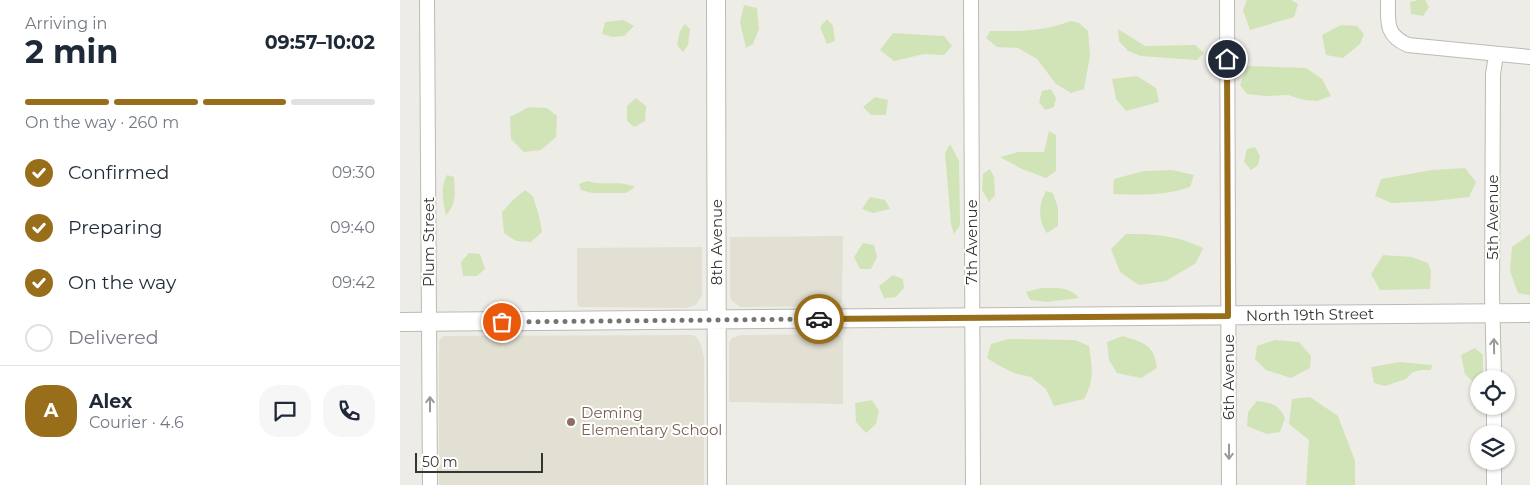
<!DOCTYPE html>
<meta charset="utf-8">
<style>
:root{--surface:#fff;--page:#f6f6f7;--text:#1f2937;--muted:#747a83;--line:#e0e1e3;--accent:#986e1a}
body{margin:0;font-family:Montserrat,sans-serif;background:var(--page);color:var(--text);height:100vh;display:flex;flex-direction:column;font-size:19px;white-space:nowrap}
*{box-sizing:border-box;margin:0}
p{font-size:16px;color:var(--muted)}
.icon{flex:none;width:28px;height:28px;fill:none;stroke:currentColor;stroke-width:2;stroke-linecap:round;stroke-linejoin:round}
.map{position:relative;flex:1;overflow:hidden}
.side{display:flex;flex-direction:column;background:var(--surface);width:400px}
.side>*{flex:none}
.controls{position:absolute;left:1070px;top:370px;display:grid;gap:10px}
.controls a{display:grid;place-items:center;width:45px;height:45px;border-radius:50%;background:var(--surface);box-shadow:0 1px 4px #0004;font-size:25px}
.scale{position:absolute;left:15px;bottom:12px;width:128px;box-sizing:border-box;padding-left:5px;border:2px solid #343431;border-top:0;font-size:14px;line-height:18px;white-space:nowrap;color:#343431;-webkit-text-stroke:4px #fff;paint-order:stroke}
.pin{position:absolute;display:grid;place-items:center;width:42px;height:42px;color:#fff;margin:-21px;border:2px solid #fff;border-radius:50%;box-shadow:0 1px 5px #0007}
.courier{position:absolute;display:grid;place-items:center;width:50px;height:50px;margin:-25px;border:4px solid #986e1a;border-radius:50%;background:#fff;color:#222;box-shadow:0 1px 6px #0007}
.summary em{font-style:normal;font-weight:700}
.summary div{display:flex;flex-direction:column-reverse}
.summary{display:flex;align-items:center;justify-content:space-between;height:85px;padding:0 25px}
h1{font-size:32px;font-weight:700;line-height:38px}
.bar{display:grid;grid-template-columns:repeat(4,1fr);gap:8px 5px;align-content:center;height:60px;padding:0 25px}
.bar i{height:6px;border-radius:4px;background:var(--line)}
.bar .on{background:var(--accent)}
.bar p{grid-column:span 4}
.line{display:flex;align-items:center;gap:12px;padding:0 25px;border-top:1px solid var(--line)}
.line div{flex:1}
.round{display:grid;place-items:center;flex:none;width:52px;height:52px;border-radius:20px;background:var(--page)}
ol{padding:0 25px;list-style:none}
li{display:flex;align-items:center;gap:15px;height:55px}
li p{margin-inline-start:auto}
li .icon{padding:5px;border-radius:50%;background:var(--accent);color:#fff;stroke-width:4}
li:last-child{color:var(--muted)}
li i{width:28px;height:28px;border:2px solid var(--line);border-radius:50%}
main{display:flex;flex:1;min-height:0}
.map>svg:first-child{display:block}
.built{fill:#e2e0d3}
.green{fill:#d1e4b7}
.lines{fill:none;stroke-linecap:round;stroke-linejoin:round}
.minor-casing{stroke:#bcbab5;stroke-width:16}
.tertiary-casing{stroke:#bcbab5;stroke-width:20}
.minor{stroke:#fff;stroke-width:14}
.tertiary{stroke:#fff;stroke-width:18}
.oneway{stroke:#9a9a98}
.done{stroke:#757470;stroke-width:5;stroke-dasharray:0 9}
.route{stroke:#986e1a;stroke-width:6}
.education-dot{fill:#8d6e63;stroke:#fff;stroke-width:2}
.labels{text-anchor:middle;stroke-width:4;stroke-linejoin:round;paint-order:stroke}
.street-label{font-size:15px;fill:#343431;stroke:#fff}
.education-label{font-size:15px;fill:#785e54;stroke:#fff;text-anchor:start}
</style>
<main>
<section class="side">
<div class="summary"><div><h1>2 min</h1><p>Arriving in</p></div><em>09:57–10:02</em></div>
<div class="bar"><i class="on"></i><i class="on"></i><i class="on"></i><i></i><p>On the way · 260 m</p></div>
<ol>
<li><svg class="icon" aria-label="check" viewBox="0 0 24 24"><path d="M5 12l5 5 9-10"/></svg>Confirmed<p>09:30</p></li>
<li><svg class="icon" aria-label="check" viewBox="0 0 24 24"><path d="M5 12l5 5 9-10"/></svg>Preparing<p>09:40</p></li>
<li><svg class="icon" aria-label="check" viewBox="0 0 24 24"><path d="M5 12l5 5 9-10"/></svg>On the way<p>09:42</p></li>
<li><i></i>Delivered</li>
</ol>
<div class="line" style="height:90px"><b class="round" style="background:var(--accent);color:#fff">A</b><div><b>Alex</b><p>Courier · 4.6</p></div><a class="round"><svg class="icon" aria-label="chat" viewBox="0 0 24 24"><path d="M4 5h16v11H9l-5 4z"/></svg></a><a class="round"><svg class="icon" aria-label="phone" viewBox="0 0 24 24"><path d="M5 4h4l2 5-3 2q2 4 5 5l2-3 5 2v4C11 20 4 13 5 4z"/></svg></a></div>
</section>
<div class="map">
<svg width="1130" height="485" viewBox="0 0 1130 485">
<rect width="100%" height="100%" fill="#edece6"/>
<!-- built -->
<path class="built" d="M443 236 442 300 439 306 346 307H340L331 300 330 294V237Z
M302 247V295L296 305 287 308 181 307 178 306 177 298V248Z
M438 334 443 339V404L329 402V343L332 338 340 335Z
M293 335 297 338 301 345 304 358V485H39V341L43 336Z"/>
<!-- green -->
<path class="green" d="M847 0H891L898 4 894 17 850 30 843 10Z
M1018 0H1025L1029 7 1023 16 1011 14 1010 2Z
M344 5 357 8 359 29 353 44 346 48 340 22Z
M427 19 433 26 435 41 427 44 420 27Z
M223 20 234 26 224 36 213 37 202 34 205 22Z
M671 21 679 23 688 31 690 56 684 89 671 93 656 84 637 59 618 48 597 47 586 38 590 31C621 31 641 32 671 21Z
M285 24 290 29 288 45 283 52 277 45 280 31Z
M941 25 957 26 964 34 960 44 943 58 926 55 922 35Z
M718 29 745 46 795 45 804 53 797 60 741 56 728 51 719 41Z
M493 33 544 36 552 46 544 55 524 54 494 61 480 50Z
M847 66 906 68 922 79 931 96 917 101 904 100 888 95 865 96 847 94 840 85Z
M737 76 756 88 759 102 726 111 716 99 712 79Z
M651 89 656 98 654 107 645 110 639 102 642 91Z
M475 97 488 100 486 115H471L463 107Z
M236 98 246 106 245 121 234 127 227 121V106Z
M129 107 147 108 157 116 156 137 141 150 124 152 111 139 110 117Z
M649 131 656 135V171L646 178 622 169 600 157 618 152H644Z
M550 144 559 161 560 225 554 234 551 224 545 153Z
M855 147 860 156 858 165 851 170 844 162 847 149Z
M1065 168 1076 182 1069 197 1034 201 992 203 975 196 981 179 1032 170Z
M590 169 594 177 595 195 589 202 582 190 583 174Z
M772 170 794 175 790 187C765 196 739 195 713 194L714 179 744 171Z
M47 175 54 177C55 192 57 204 46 215 43 202 40 186 47 175Z
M187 181C203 186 220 180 235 187L226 193H192L181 190 179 184Z
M125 190 133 196 140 220 142 232 131 242 116 241 104 233 102 212 113 200Z
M646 191 653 193 658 208V226L647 233C638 221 638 204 646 191Z
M470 197 485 200 490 209 473 213 462 209Z
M726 234C754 234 776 235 803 248L796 263 766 281 739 285 720 272 711 249Z
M1130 234V294L1129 295 1118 293 1110 271 1112 247Z
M463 243 474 245 477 257 471 269H460L454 257Z
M69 253 80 254 85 269 77 276H63L61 262Z
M983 255 1012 257 1028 263 1031 271 1030 289 980 290 971 274Z
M493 275 503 279 504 288 496 297 484 298 479 286Z
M641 288C656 288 669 286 679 298L646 302 630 300 626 292Z
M723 336C744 343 754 344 757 368L741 378 717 373 709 360 707 342Z
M608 339 675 340 689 346C692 366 695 381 684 399L654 406 646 389 631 377 614 373 598 365 587 358 591 344Z
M875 340 899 342 911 356 910 368 891 378 866 370 855 359 857 346Z
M1075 348 1083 355V375L1079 379 1076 385 1065 374 1061 355Z
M1000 362 1032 365 1031 370H1020L1013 372 1006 379 985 386 974 383 971 367Z
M910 397 938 416 955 461V485H906L909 440 889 424 892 399Z
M472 400 479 411 476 424 466 433 456 422 455 403Z
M857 401C871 403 879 404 885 418L880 432 867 434 847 426 848 412Z"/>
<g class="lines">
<defs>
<path id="minor" d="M27 0 30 485
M571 0 573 485
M827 0 829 485
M988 0C988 22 985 35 1008 45L1130 57
M1094 379 1092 291 1093 74 1096 55
M1094 434V406
M1094 485V461"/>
<path id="tertiary" d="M316 0 317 485
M0 322 1130 313"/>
</defs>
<!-- minor casing -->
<use href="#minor" class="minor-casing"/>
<!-- tertiary casing -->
<use href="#tertiary" class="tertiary-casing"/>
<!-- minor -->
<use href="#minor" class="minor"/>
<!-- tertiary -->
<use href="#tertiary" class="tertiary"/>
</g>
<!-- one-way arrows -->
<defs><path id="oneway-shaft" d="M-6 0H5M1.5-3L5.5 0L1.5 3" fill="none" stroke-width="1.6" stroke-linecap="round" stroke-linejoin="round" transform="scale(1.25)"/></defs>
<g class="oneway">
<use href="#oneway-shaft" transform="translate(1094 346) rotate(-91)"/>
<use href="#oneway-shaft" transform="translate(30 404) rotate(-90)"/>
<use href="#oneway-shaft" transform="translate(829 452) rotate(90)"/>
</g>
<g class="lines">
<!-- done -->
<path class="done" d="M102 322 419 319"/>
<!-- route -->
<path class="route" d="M419 319 828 316 827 59"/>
</g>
<!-- markers -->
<circle class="education-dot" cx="171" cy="422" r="5"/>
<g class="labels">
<!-- street labels -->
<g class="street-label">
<text transform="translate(1093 217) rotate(-90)" y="5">5th Avenue</text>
<text transform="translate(29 242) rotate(-90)" y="5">Plum Street</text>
<text transform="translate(317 242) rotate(-90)" y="5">8th Avenue</text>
<text transform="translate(572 242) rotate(-90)" y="5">7th Avenue</text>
<text transform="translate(910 315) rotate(-1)" y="5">North 19th Street</text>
<text transform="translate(829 377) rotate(-90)" y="5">6th Avenue</text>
</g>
<!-- education labels -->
<g class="education-label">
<text x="181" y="418">Deming<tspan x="181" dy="17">Elementary School</tspan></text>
</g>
</g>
</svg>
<div class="controls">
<a><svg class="icon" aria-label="locate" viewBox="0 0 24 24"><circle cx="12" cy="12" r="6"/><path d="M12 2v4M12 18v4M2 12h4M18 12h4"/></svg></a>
<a><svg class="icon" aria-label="layers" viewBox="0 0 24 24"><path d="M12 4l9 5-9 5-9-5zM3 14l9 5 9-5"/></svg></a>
</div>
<div class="scale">50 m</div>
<div class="pin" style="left:102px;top:322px;background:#ea580c"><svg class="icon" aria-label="bag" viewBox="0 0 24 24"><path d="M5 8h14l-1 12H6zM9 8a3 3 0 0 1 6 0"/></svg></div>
<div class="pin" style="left:827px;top:59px;background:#1f2937"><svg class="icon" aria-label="home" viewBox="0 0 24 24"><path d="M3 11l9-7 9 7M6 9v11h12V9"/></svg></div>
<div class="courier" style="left:419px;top:319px"><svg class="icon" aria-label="car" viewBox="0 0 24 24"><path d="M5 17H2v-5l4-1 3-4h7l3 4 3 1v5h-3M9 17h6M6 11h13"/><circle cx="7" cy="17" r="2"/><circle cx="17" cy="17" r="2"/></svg></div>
</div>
</main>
